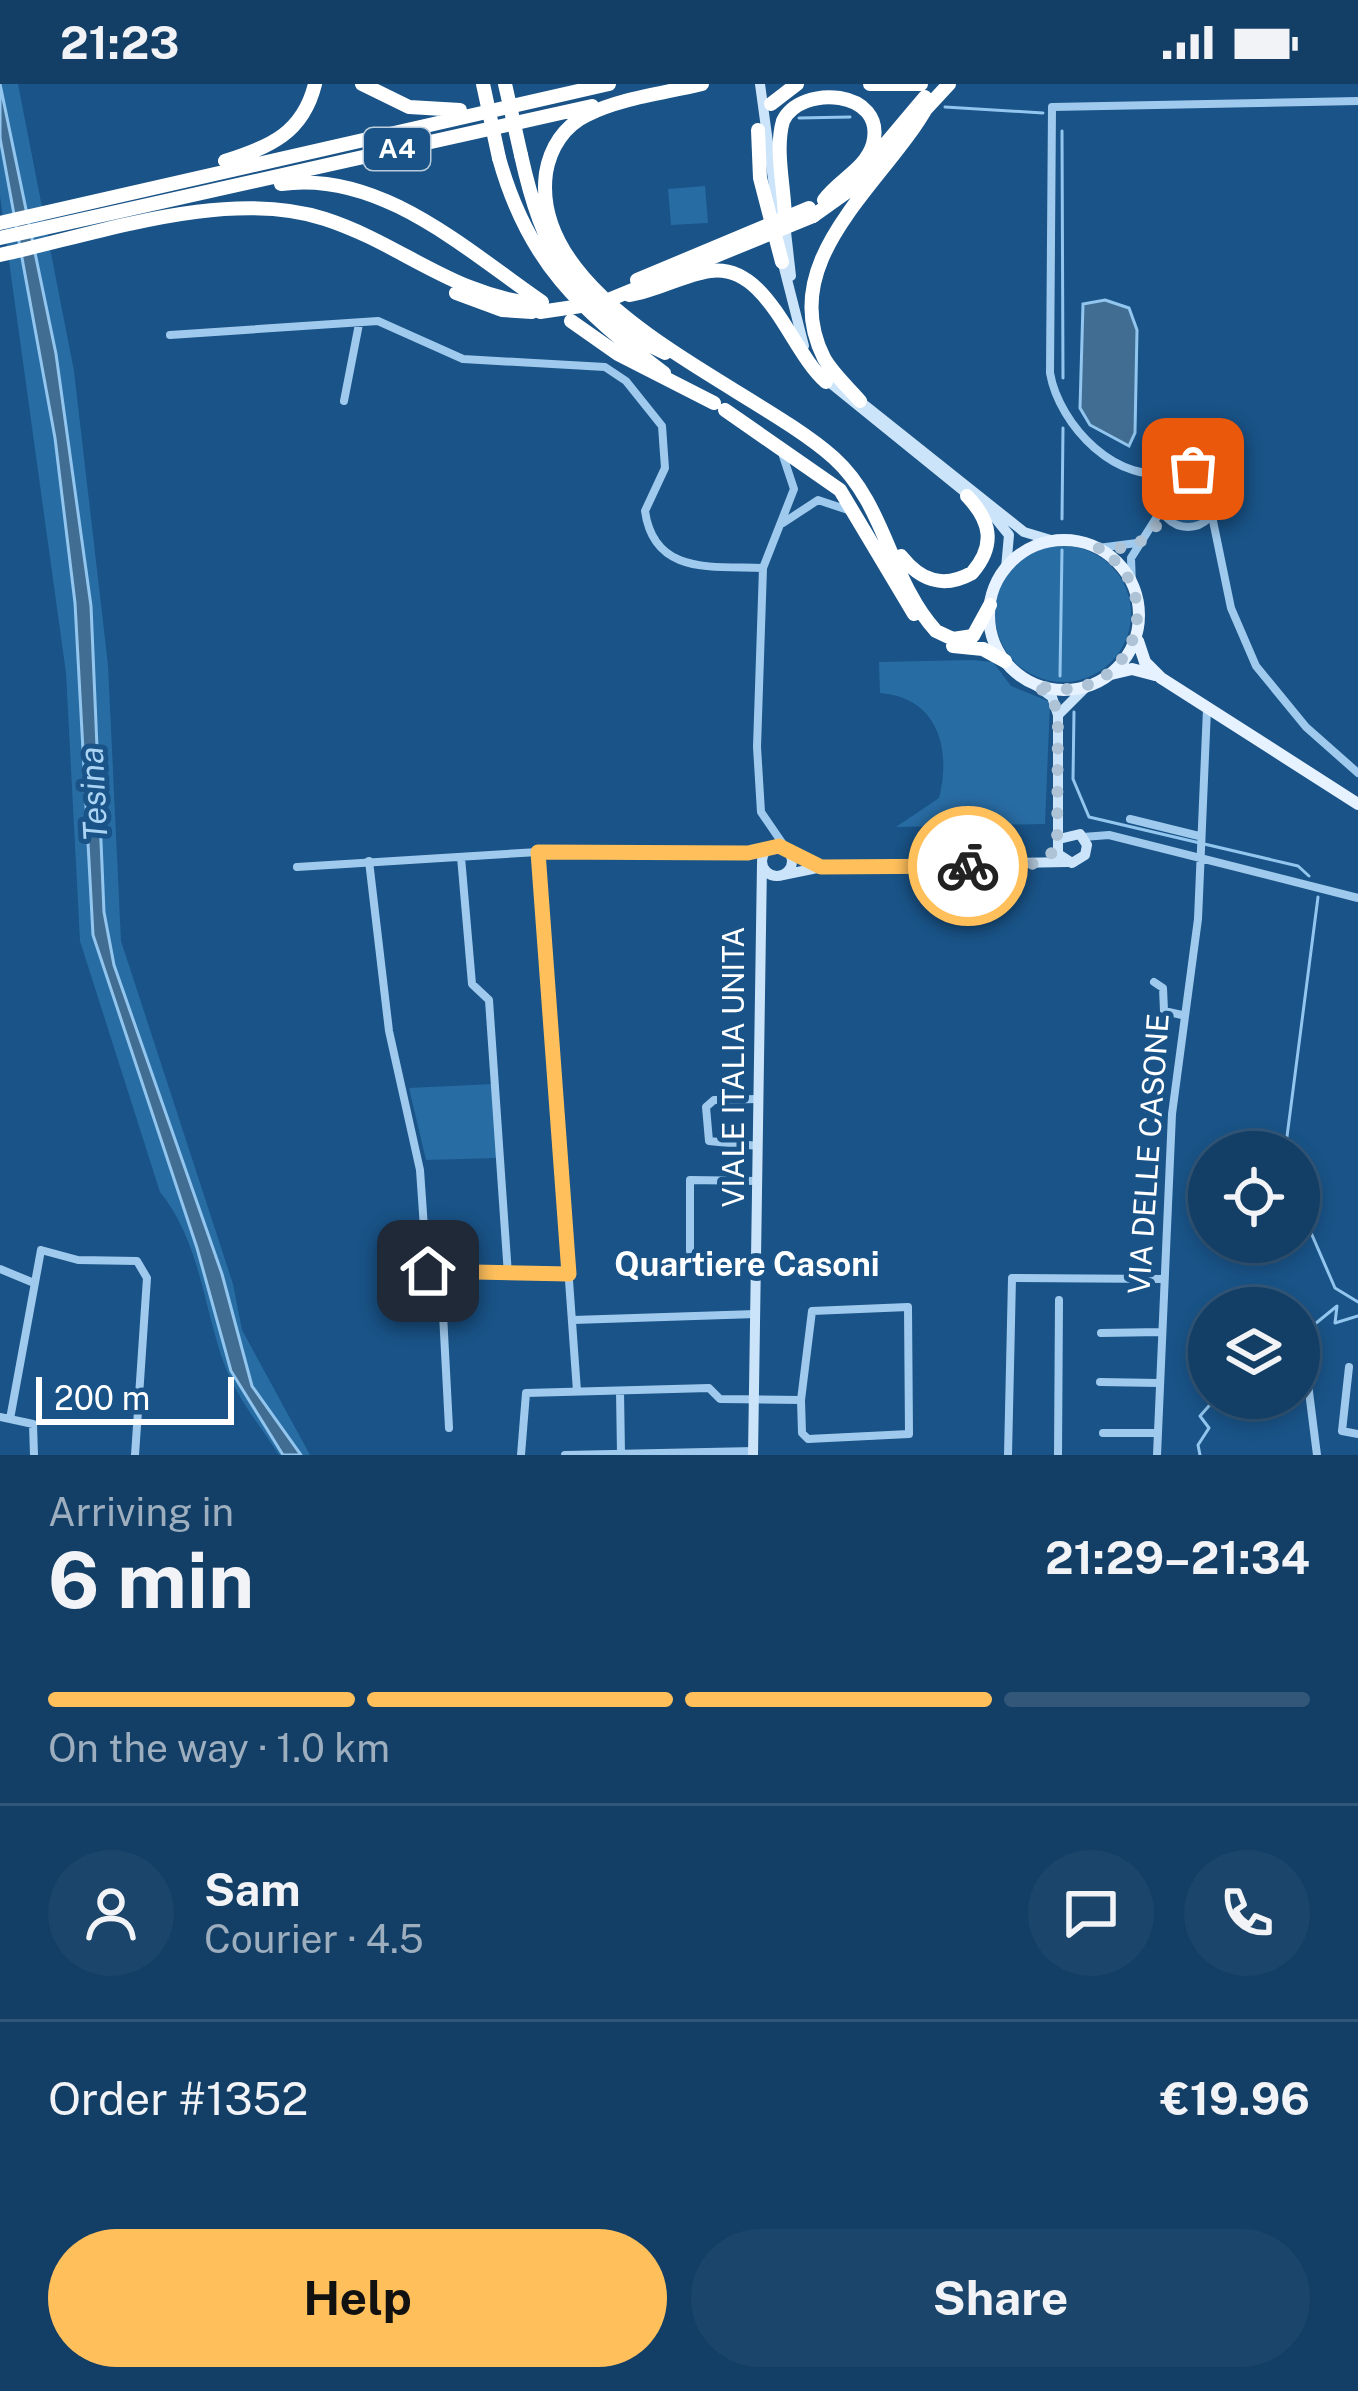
<!DOCTYPE html>
<meta charset="utf-8">
<style>
:root{--surface:#133e65;--page:#1c456b;--text:#f1f3f6;--muted:#9daebf;--line:#325779;--accent:#ffc05c}
body{margin:0;font-family:"Public Sans",sans-serif;background:var(--page);color:var(--text);height:100vh;display:flex;flex-direction:column;font-size:45px;white-space:nowrap}
*{box-sizing:border-box;margin:0}
p{font-size:39px;color:var(--muted)}
.icon{flex:none;width:66px;height:66px;fill:none;stroke:currentColor;stroke-width:2;stroke-linecap:round;stroke-linejoin:round}
.map{position:relative;height:1371px;overflow:hidden}
.details{display:flex;flex-direction:column;background:var(--surface);flex:1}
.details>*{flex:none}
.tools{position:absolute;left:1188px;top:1047px;display:grid;gap:24px}
.tools a{display:grid;place-items:center;width:132px;height:132px;border-radius:50%;background:var(--surface);box-shadow:0 6px 18px #0003,0 0 0 3px var(--line);font-size:60px}
.scale{position:absolute;left:36px;bottom:30px;width:198px;box-sizing:border-box;padding-left:12px;border:6px solid #fff;border-top:0;font-size:33px;line-height:42px;white-space:nowrap;color:#fff;-webkit-text-stroke:9px #195387;paint-order:stroke}
.pin{position:absolute;display:grid;place-items:center;width:102px;height:102px;color:#fff;margin:-51px;border-radius:24px;box-shadow:0 6px 18px #0006}
.courier{position:absolute;display:grid;place-items:center;width:120px;height:120px;margin:-60px;border:9px solid #ffc05c;border-radius:50%;background:#fff;color:#222;box-shadow:0 3px 15px #0007}
.summary em{font-style:normal;font-weight:700}
.summary div{display:flex;flex-direction:column-reverse}
.summary{display:flex;align-items:center;justify-content:space-between;height:204px;padding:0 48px}
h1{font-size:78px;font-weight:700;line-height:90px}
.bar{display:grid;grid-template-columns:repeat(4,1fr);gap:18px 12px;align-content:center;height:144px;padding:0 48px}
.bar i{height:15px;border-radius:9px;background:var(--line)}
.bar .current{background:var(--accent)}
.bar p{grid-column:span 4}
.line{display:flex;align-items:center;gap:30px;padding:0 48px;border-top:3px solid var(--line)}
.line div{flex:1}
.round{display:grid;place-items:center;flex:none;width:126px;height:126px;border-radius:63px;background:var(--page)}
.action{display:flex;gap:24px;margin-top:auto;padding:24px 48px}
.action a{flex:1;height:138px;border-radius:72px;background:var(--accent);color:#111;font-size:48px;font-weight:700;line-height:138px;text-align:center}
.action a+a{background:var(--page);color:var(--text)}
.status{display:flex;justify-content:space-between;align-items:center;height:84px;padding:0 60px;background:var(--surface);direction:ltr}
.status svg{height:33px;fill:currentColor}
.map>svg:first-child{display:block}
.green{fill:#286ca4}
.water{fill:#426d92;stroke:#92c6ef;stroke-width:3}
.lines{fill:none;stroke-linecap:round;stroke-linejoin:round}
.stream{stroke:#92c6ef;stroke-width:3}
.street{stroke:#a0caed;stroke-width:8}
.secondary{stroke:#cce4f9;stroke-width:10}
.primary{stroke:#e6f2ff;stroke-width:12}
.highway{stroke:#fff;stroke-width:14}
.highway-bridge{stroke:#fff;stroke-width:14}
.done{stroke:#aec3d5;stroke-width:12;stroke-dasharray:0 21.6}
.route{stroke:#ffc05c;stroke-width:15}
.labels{text-anchor:middle;stroke-width:10;stroke-linejoin:round;paint-order:stroke}
.shield{fill:#195387;stroke:#bacbdb;stroke-width:3}
.shield-label{font-size:27px;font-weight:bold;fill:#fff}
.street-label{font-size:30px;fill:#fff;stroke:#195387}
.water-label{font-size:33px;font-style:italic;fill:#abd4f4;stroke:#195387}
.neighbourhood-label{font-size:33px;font-weight:bold;fill:#fff;stroke:#195387}
</style>
<div class="status"><b>21:23</b><svg viewBox="0 0 49 12"><path d="M0 12V9h3v3zM5 12V6h3v6zM10 12V3h3v9zM15 12V0h3v12zM26 1h20v11H26zM47 4h2v5h-2z"/></svg></div>
<div class="map">
<svg width="1358" height="1371" viewBox="0 0 1358 1371">
<rect width="100%" height="100%" fill="#195387"/>
<!-- green -->
<path class="green" d="M0 0H18L74 287 108 581 121 857 233 1200 242 1246 310 1371H279C261 1343 237 1314 225 1282 203 1223 201 1159 160 1108L80 857 66 589 0 112Z
M705 102 708 139 671 141 668 105Z
M1163 414a25 25 0 1 1 50 0a25 25 0 1 1-50 0Z
M995 530a68 68 0 1 1 136 0a68 68 0 1 1-136 0Z
M972 576 993 578 1011 602 1050 618 1045 740 896 743 939 714C952 664 937 613 880 609L879 578Z
M493 1000 498 1074 426 1076 409 1004Z"/>
<!-- water -->
<path class="water" d="M0 0 56 270 91 522 104 828 114 881 222 1190 252 1302 301 1371H283L231 1287 197 1164 93 851 75 519 55 354 0 54Z
M1105 216 1129 224 1137 246 1135 349 1129 362 1090 341 1080 324 1083 220Z"/>
<g class="lines">
<!-- stream -->
<path class="stream" d="M945 23 1043 29
M799 34 850 33
M1062 47 1063 294
M1062 435 1063 344
M1060 592 1062 466
M1074 628 1073 695 1089 733 1298 782 1309 792
M1285 1068 1318 813
M1299 1121 1335 1204 1358 1218
M1299 1253 1337 1222 1335 1239 1358 1232
M1200 1371 1198 1361 1209 1344 1200 1332 1216 1314"/>
<!-- street -->
<path class="street" d="M170 251 378 237 463 275 605 283 626 297 662 342 665 384 645 427C654 491 711 482 763 484
M344 317 359 240
M783 372 794 405 763 484 757 663 761 728 787 766
M1159 414a29 29 0 1 1 58 0a29 29 0 1 1-58 0Z
M1176 387C1118 404 1059 341 1050 289L1052 23 1358 17
M1212 432 1231 524 1256 582 1306 643 1358 689
M783 439 818 416 848 426
M1098 464 1137 459
M1132 501 1131 474 1160 428
M1130 735 1199 752
M1083 753 1109 751 1358 814
M538 768 577 1307
M461 773 472 900 489 916 508 1191
M369 777 389 947 420 1086 427 1187 569 1190
M297 783 538 768 766 767
M1154 898 1163 904 1164 927 1182 931
M758 1062 709 1057 706 1023 714 1016 758 1015
M690 1167V1096L758 1097
M0 1185 34 1199
M441 1192 449 1344
M573 1236 756 1230
M1101 1249 1162 1248
M1349 1283 1342 1347 1358 1350
M1307 1292 1317 1371
M1100 1298 1159 1299
M620 1307 621 1370
M0 1333 33 1340 34 1371
M10 1335 41 1166 78 1176 137 1177 147 1194 135 1371
M1103 1349H1157
M521 1371 526 1309 709 1304 720 1315 801 1316 802 1349 808 1355 909 1350 908 1223 812 1227 801 1316
M565 1371 754 1367
M1008 1371 1012 1194 1164 1195
M1058 1371 1059 1216
M1157 1371 1172 1030 1198 835 1207 625"/>
<!-- secondary -->
<path class="secondary" d="M760 0 779 139
M785 139 791 192
M782 176 804 262
M823 293 992 430 1009 451 1006 484
M857 315 1024 448 1054 457
M1034 600 1052 613 1058 631V770L1072 779 1085 771 1087 761 1080 750 1059 755
M1058 631 1088 601
M762 777a15 15 0 1 1 30 0a15 15 0 1 1-30 0Z
M783 791 822 783 1067 778
M753 1371 762 779"/>
<!-- primary -->
<path class="primary" d="M989 531a75 75 0 1 1 150 0a75 75 0 1 1-150 0Z
M1138 557 1145 578 1161 594 1358 720
M1111 590 1132 585 1155 591"/>
<!-- highway -->
<path class="highway" d="M362 0 409 23 460 26
M702 0C666 9 620 14 587 31 564 42 550 64 546 89 528 221 754 302 834 374 886 421 890 497 936 547L953 555 973 552 990 521
M870 0H921
M771 20 797 0
M924 27 949 0
M758 46 760 94 782 178
M521 71C542 166 573 227 665 269
M499 74C528 179 580 225 664 289
M225 77C270 63 303 49 315 0
M866 83 925 13
M281 100C380 86 465 165 542 218
M813 132 872 90
M0 139 609 0
M785 141C786 109 774 68 783 37 800 0 887 5 873 60 866 85 838 96 824 116
M0 154 592 22
M0 171C98 150 227 103 325 135 402 160 451 211 537 220
M456 209 502 226 532 228
M629 211C657 207 682 191 710 187 768 179 790 267 826 298
M571 237 618 270 714 319
M860 317C848 303 833 290 824 274 774 175 885 99 928 21
M725 326 840 406 914 530
M901 472C921 497 943 505 972 489 996 461 991 437 967 412
M953 562 983 565 1005 577"/>
<!-- highway-bridge -->
<path class="highway-bridge" d="M483 0 499 74
M505 0 521 71
M637 196 809 124
M540 228 601 219 813 132"/>
</g>
<g class="lines">
<!-- done -->
<path class="done" d="M968 782 1030 781 1057 766 1058 631 1052 613 1034 600C1123 631 1179 513 1098 464 1122 468 1157 459 1160 429 1161 417 1159 411 1162 399L1176 387 1193 385"/>
<!-- route -->
<path class="route" d="M428 1187 569 1190 538 768 748 769 779 762 821 783 968 782"/>
</g>
<g class="labels">
<!-- shield labels -->
<rect class="shield" x="364" y="44" width="66" height="42" rx="9"/>
<g class="shield-label">
<text x="397" y="74">A4</text>
</g>
<!-- street labels -->
<g class="street-label">
<text transform="translate(734 983) rotate(-90)" y="10">VIALE ITALIA UNITA</text>
<text transform="translate(1149 1070) rotate(-86)" y="10">VIA DELLE CASONE</text>
</g>
<!-- water labels -->
<g class="water-label">
<text transform="translate(93 710) rotate(-93)" y="12">Tesina</text>
</g>
<!-- neighbourhood labels -->
<g class="neighbourhood-label">
<text x="747" y="1192">Quartiere Casoni</text>
</g>
</g>
</svg>
<div class="tools">
<a><svg class="icon" aria-label="locate" viewBox="0 0 24 24"><circle cx="12" cy="12" r="6"/><path d="M12 2v4M12 18v4M2 12h4M18 12h4"/></svg></a>
<a><svg class="icon" aria-label="layers" viewBox="0 0 24 24"><path d="M12 4l9 5-9 5-9-5zM3 14l9 5 9-5"/></svg></a>
</div>
<div class="scale">200 m</div>
<div class="pin" style="left:1193px;top:385px;background:#ea580c"><svg class="icon" aria-label="bag" viewBox="0 0 24 24"><path d="M5 8h14l-1 12H6zM9 8a3 3 0 0 1 6 0"/></svg></div>
<div class="pin" style="left:428px;top:1187px;background:#1f2937"><svg class="icon" aria-label="home" viewBox="0 0 24 24"><path d="M3 11l9-7 9 7M6 9v11h12V9"/></svg></div>
<div class="courier" style="left:968px;top:782px"><svg class="icon" aria-label="bike" viewBox="0 0 24 24"><circle cx="6" cy="16" r="4"/><circle cx="18" cy="16" r="4"/><path d="M6 16l4-8h5l3 8M10 8l3 8H6M13 5h3"/></svg></div>
</div>
<section class="details">
<div class="summary"><div><h1>6 min</h1><p>Arriving in</p></div><em>21:29–21:34</em></div>
<div class="bar"><i class="current"></i><i class="current"></i><i class="current"></i><i></i><p>On the way · 1.0 km</p></div>
<div class="line" style="height:216px"><a class="round"><svg class="icon" aria-label="person" viewBox="0 0 24 24"><circle cx="12" cy="8" r="4"/><path d="M4 21q1-7 8-7t8 7"/></svg></a><div><b>Sam</b><p>Courier · 4.5</p></div><a class="round"><svg class="icon" aria-label="chat" viewBox="0 0 24 24"><path d="M4 5h16v11H9l-5 4z"/></svg></a><a class="round"><svg class="icon" aria-label="phone" viewBox="0 0 24 24"><path d="M5 4h4l2 5-3 2q2 4 5 5l2-3 5 2v4C11 20 4 13 5 4z"/></svg></a></div>
<div class="line" style="height:156px"><div>Order #1352</div><b>€19.96</b></div>
<div class="action"><a>Help</a><a>Share</a></div>
</section>
